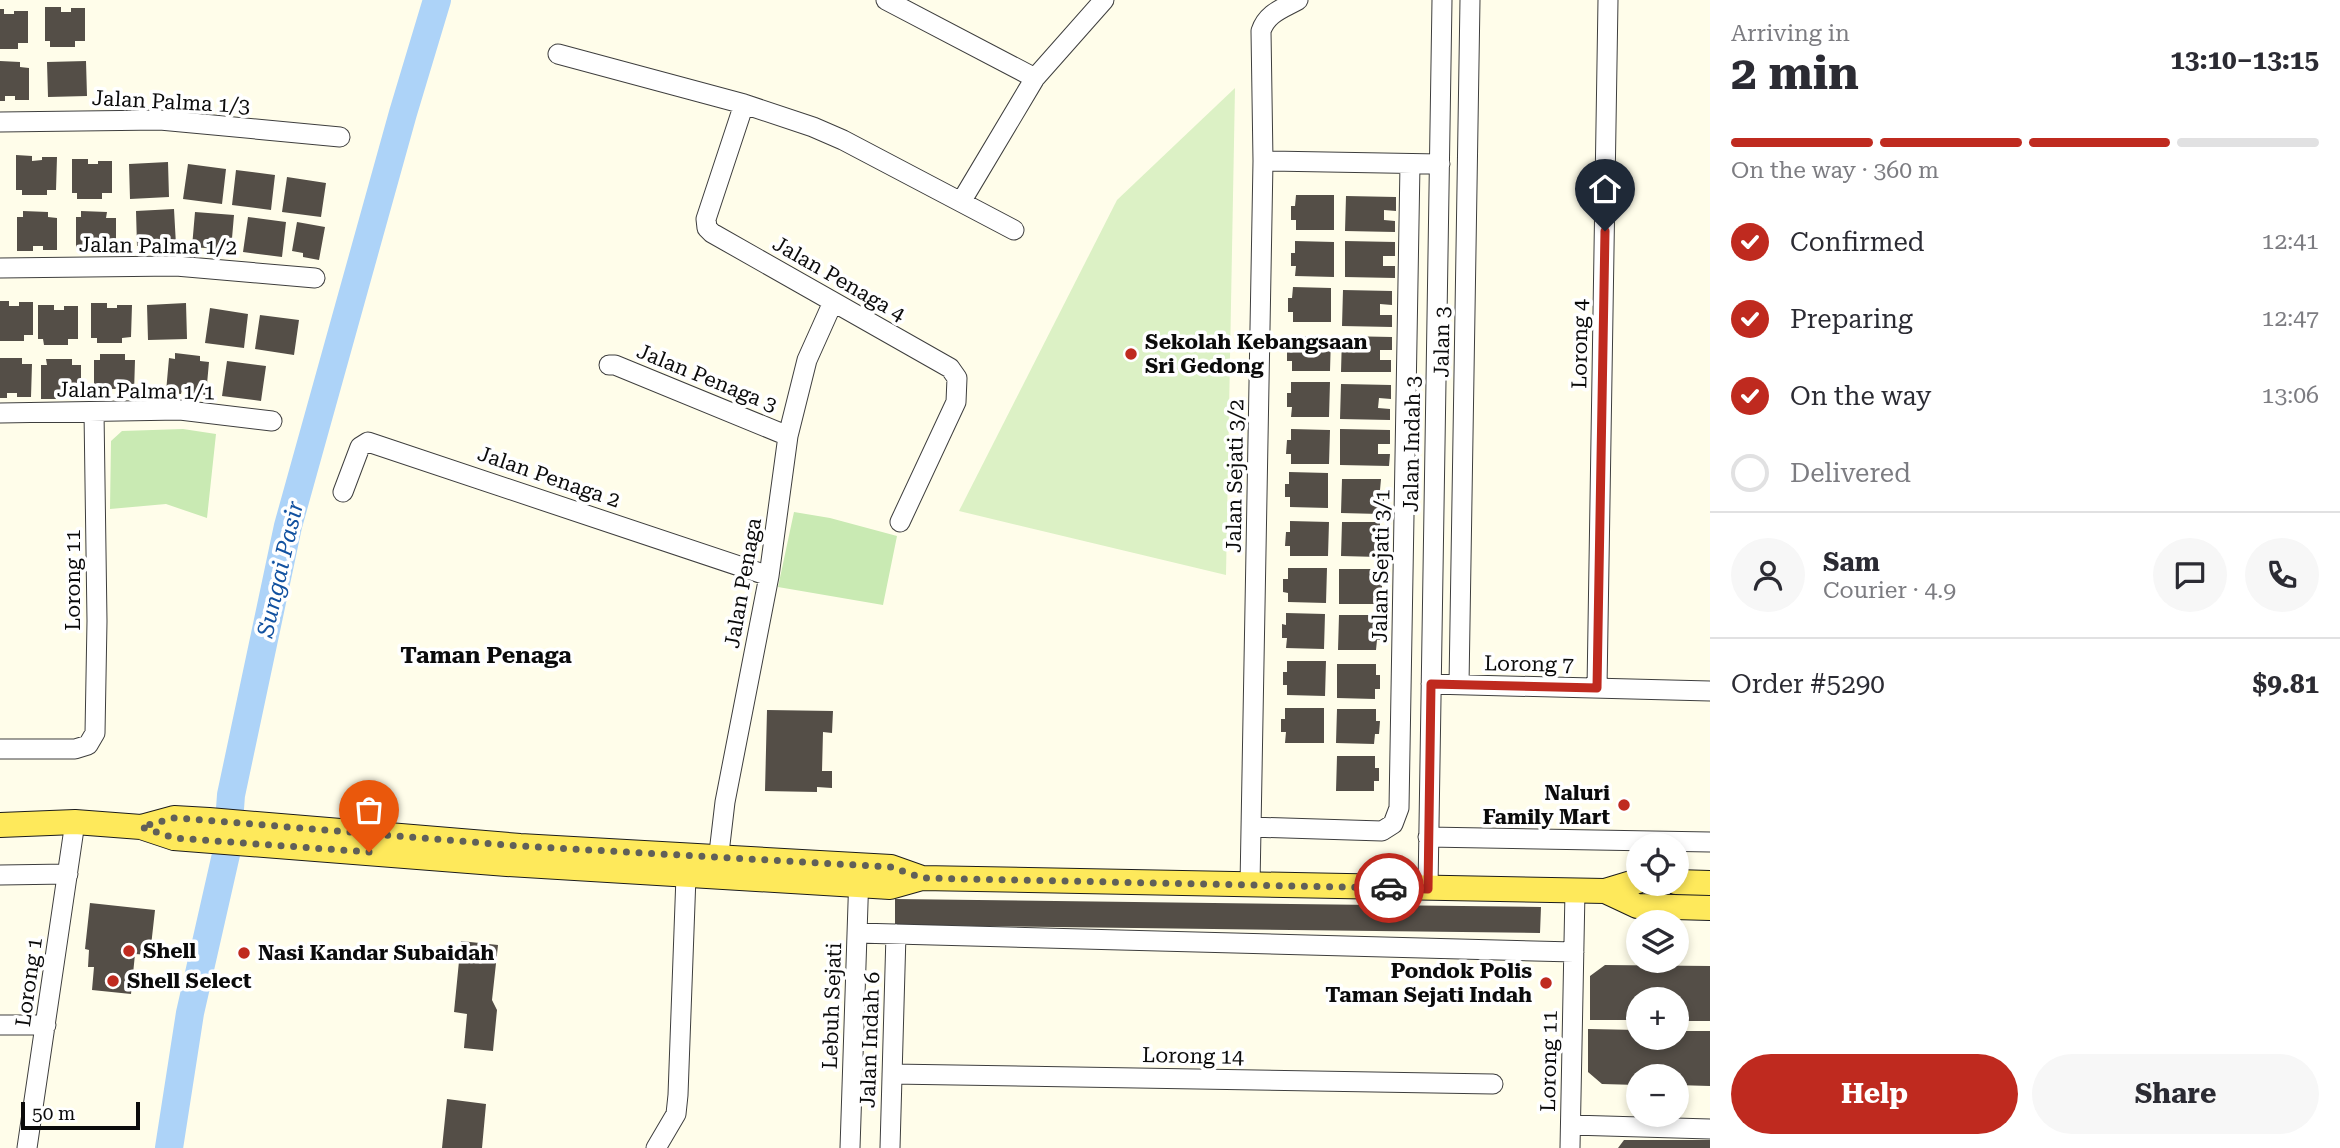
<!DOCTYPE html>
<meta charset="utf-8">
<style>
:root{--surface:#fff;--page:#f7f7f7;--text:#2b2b33;--muted:#7c7c81;--line:#e1e1e2;--accent:#bf2a1f}
body{margin:0;font-family:"Roboto Serif",serif;background:var(--page);color:var(--text);height:100vh;display:flex;flex-direction:column;font-size:26px;white-space:nowrap}
*{box-sizing:border-box;margin:0}
p{font-size:23px;color:var(--muted)}
.icon{flex:none;width:38px;height:38px;fill:none;stroke:currentColor;stroke-width:2;stroke-linecap:round;stroke-linejoin:round}
.map{position:relative;flex:1;overflow:hidden}
.panel{display:flex;flex-direction:column;background:var(--surface);width:630px}
.panel>*{flex:none}
.controls{position:absolute;left:1626px;top:833px;display:grid;gap:14px}
.controls a{display:grid;place-items:center;width:63px;height:63px;border-radius:50%;background:var(--surface);box-shadow:0 4px 10px #0003;font-size:35px}
.scale{position:absolute;left:21px;bottom:18px;width:119px;box-sizing:border-box;padding-left:7px;border:4px solid #0b0b0b;border-top:0;font-size:19px;line-height:24px;white-space:nowrap;color:#0b0b0b;-webkit-text-stroke:5px #fff;paint-order:stroke}
.pin{position:absolute;display:grid;place-items:center;width:60px;height:60px;color:#fff;margin:-72px -30px;border-radius:50% 50% 50% 0;rotate:-45deg;box-shadow:0 0 7px #0007}
.pin .icon{rotate:45deg}
.courier{position:absolute;display:grid;place-items:center;width:70px;height:70px;margin:-35px;border:5px solid #bf2a1f;border-radius:50%;background:#fff;color:#222;box-shadow:0 2px 9px #0007}
.headline em{font-style:normal;font-weight:700}
.headline div{display:flex;flex-direction:column-reverse}
.headline{display:flex;align-items:center;justify-content:space-between;height:119px;padding:0 21px}
h1{font-size:46px;font-weight:700;line-height:52px}
.bar{display:grid;grid-template-columns:repeat(4,1fr);gap:10px 7px;align-content:center;height:84px;padding:0 21px}
.bar i{height:9px;border-radius:5px;background:var(--line)}
.bar .current{background:var(--accent)}
.bar p{grid-column:span 4}
.line{display:flex;align-items:center;gap:18px;padding:0 21px;border-top:2px solid var(--line)}
.line div{flex:1}
.round{display:grid;place-items:center;flex:none;width:74px;height:74px;border-radius:37px;background:var(--page)}
ol{padding:0 21px;list-style:none}
li{display:flex;align-items:center;gap:21px;height:77px}
li p{margin-inline-start:auto}
li .icon{padding:7px;border-radius:50%;background:var(--accent);color:#fff;stroke-width:4}
li:last-child{color:var(--muted)}
li i{width:38px;height:38px;border:4px solid var(--line);border-radius:50%}
.action{display:flex;gap:14px;margin-top:auto;padding:14px 21px}
.action a{flex:1;height:80px;border-radius:42px;background:var(--accent);color:#fff;font-size:28px;font-weight:700;line-height:80px;text-align:center}
.action a+a{background:var(--page);color:var(--text)}
main{display:flex;flex:1;min-height:0}
.map>svg:first-child{display:block}
.green{fill:#c9eab3}
.pitch{fill:#dcf1c5}
.lines{fill:none;stroke-linecap:round;stroke-linejoin:round}
.river{stroke:#add3f8;stroke-width:28}
.building{fill:#544e47}
.minor-casing{stroke:#3e3e3e;stroke-width:21}
.major-casing{stroke:#1c1c1c;stroke-width:26}
.minor{stroke:#fff;stroke-width:19}
.major{stroke:#fee95b;stroke-width:24}
.done{stroke:#606059;stroke-width:7;stroke-dasharray:0 12.6}
.route{stroke:#bf2a1f;stroke-width:9}
.poi-dot{fill:#bf2a1f;stroke:#fff;stroke-width:2.5}
.labels{text-anchor:middle;stroke-width:7;stroke-linejoin:round;paint-order:stroke}
.street-label{font-size:21px;fill:#0b0b0b;stroke:#fff}
.poi-label{font-size:21px;font-weight:bold;fill:#0b0b0b;stroke:#fff;text-anchor:start}
.water-label{font-size:23px;font-style:italic;fill:#1151a0;stroke:#fff}
.neighbourhood-label{font-size:23px;font-weight:bold;fill:#0b0b0b;stroke:#fff}
</style>
<main>
<div class="map">
<svg width="1710" height="1148" viewBox="0 0 1710 1148">
<rect width="100%" height="100%" fill="#fffdea"/>
<!-- green -->
<path class="green" d="M183 429 216 434 207 518 166 504 110 509 111 441 122 431Z
M794 512 830 518 897 536 883 605 778 587Z"/>
<!-- pitch -->
<path class="pitch" d="M1235 88 1226 575 959 511 1117 200Z"/>
<g class="lines">
<!-- river -->
<path class="river" d="M169 1148 190 1013 227 850 231 795 288 526 403 113 437 0"/>
</g>
<!-- building -->
<path class="building" d="M45 7H61V12H71V8H85V41H75V47H50V41H45Z
M0 9H4V14H14V11H28V43H18V49H0Z
M0 61 20 62V67L29 68V100H15V96H5V101H0Z
M86 61 87 96 48 97 47 62Z
M16 155 32 156V161L42 160V157H57L56 190H47V195H22V190H16Z
M72 159H88V164H98V161H112V193H102V199H77V193H72Z
M168 162 169 197 130 199 129 164Z
M188 164 226 169 222 204 183 199Z
M236 170 275 175 271 210 232 205Z
M287 177 326 183 321 217 282 212Z
M1296 195H1334V230H1296V220H1291V206H1295Z
M1346 196 1396 197V211L1384 210V220L1395 221V232L1345 231Z
M174 209 176 245 137 246 136 211Z
M23 211 48 212V217L57 218V250H43V246H33V251H17V217H23Z
M81 211 107 212 106 218H116V250H101V246H91V251H76V217H81Z
M195 212 234 215 231 250 192 247Z
M248 217 286 222 282 257 243 252Z
M297 222 325 227 319 260 303 257V253L292 251Z
M1295 241 1334 242V277L1295 276 1296 266H1291V253H1295Z
M1345 241 1395 242V256H1383V266H1395V278L1345 277Z
M1293 287 1331 288V322H1293V312H1288V298H1292Z
M1343 290 1392 291V305L1380 304V315H1392V327L1342 326Z
M0 301H9V306H19V302H33V335H24V341H0Z
M91 303H107V308H117V305H132L131 337 122 338V343H97V338H91Z
M186 303 187 339 148 340 147 305Z
M38 305H54V310H64V306H78V339H68V345H44L43 339H38Z
M210 308 248 314 244 348 205 343Z
M260 315 299 320 294 355 255 349Z
M1292 336H1331L1330 371H1292V361H1287V347H1292Z
M1342 336 1392 337V350H1380V360H1391V372H1341Z
M175 353 200 356V361L209 362 206 395 192 393V390L182 389 181 394 166 392 169 358 175 359Z
M100 354H125V360H135L134 393H120V389H110V394H94V360H100Z
M0 358H22V364H32L31 397H17V393H7V398H0Z
M46 359H72V365H81V398H66V394H56V399H41V365H47Z
M227 361 266 366 261 401 222 396Z
M1291 382H1330L1329 417H1291L1292 407H1287V393H1291Z
M1341 384 1391 385V399L1379 398 1378 408 1390 409V420L1340 419Z
M1291 429 1330 430 1329 464H1291V454H1286L1287 440H1291Z
M1340 429 1390 430V444H1378V454H1390L1389 466 1340 465Z
M1289 472 1328 473V508L1290 507V497H1285V484H1289Z
M1342 479H1381L1380 490 1384 491V504H1379L1380 514 1341 513Z
M1290 521 1329 522 1328 556H1290V546H1285L1286 532H1290Z
M1342 522H1380V533H1384V547H1379V557L1341 556Z
M1288 568H1327L1326 603 1288 602V593L1283 592V579H1288Z
M1339 569H1378V581H1382V594H1377V604H1339Z
M1286 613 1325 614 1324 649 1286 648 1287 638H1282V624L1286 625Z
M1339 615H1378V627L1382 626 1381 640H1377L1376 650H1338Z
M1287 661H1326L1325 696 1287 695V685H1283V672H1287Z
M1337 664H1376V675H1380V689H1375V699L1337 698Z
M1285 708H1324V743H1285L1286 732H1281V719H1285Z
M1337 709H1376V721H1380L1379 734H1375L1374 744 1336 743Z
M767 710 833 711 832 733 823 732 822 771H832V788L817 787V792L765 791Z
M1337 756H1375V768H1379V781H1374V791H1336Z
M895 899 1541 907 1540 933 895 925Z
M90 903 155 910 150 955 135 954 131 994 92 990 94 967H88L89 950 85 949Z
M461 941 498 945 492 1000 497 1010 493 1051 464 1048 467 1014 454 1012Z
M1605 965 1710 966V1021H1676V999H1638V1020H1590V976Z
M1588 1029 1638 1030V1038H1676V1031H1710V1086L1676 1085V1076H1638V1085L1602 1084 1588 1072Z
M447 1099 486 1104 482 1148H442Z
M1624 1140H1710V1148H1618Z"/>
<g class="lines">
<defs>
<path id="minor" d="M886 0 1035 78
M558 54 744 104 706 219 707 228 712 233 950 368 957 378 956 402 900 522
M744 104 813 127 843 140 1014 230
M0 122 160 120 340 137
M1263 161 1261 31C1267 13 1282 9 1298 0
M961 202 1035 78 1104 0
M0 268 176 266 315 278
M609 365H615L788 436
M0 413 180 410 272 421
M343 492 360 447 368 442 769 576
M1431 684 1710 691
M1459 685 1470 0
M1597 688 1608 0
M0 749H75L88 745 95 733 97 621 94 412
M1251 827 1382 831 1393 824 1399 808 1410 164
M1428 837 1710 842
M717 870 725 802 769 576 788 436 807 360 833 302
M0 875 68 874
M1250 885 1263 161 1440 164
M1428 889 1442 0
M857 933 1574 952
M0 1025H46
M892 1074 1493 1084
M1571 1125 1710 1129
M27 1148 75 822
M656 1148 676 1114 678 1095 686 876
M850 1148 859 873
M890 1148 896 934
M1570 1148 1575 891"/>
<path id="major" d="M0 825 75 822 141 827 174 818 209 820 520 846 891 867 922 878
M141 827 174 838 507 864 890 887 922 878 1605 891 1638 881
M1676 882 1710 883
M1605 891 1637 906 1710 908"/>
</defs>
<!-- minor casing -->
<use href="#minor" class="minor-casing"/>
<!-- major casing -->
<use href="#major" class="major-casing"/>
<!-- minor -->
<use href="#minor" class="minor"/>
<!-- major -->
<use href="#major" class="major"/>
</g>
<g class="lines">
<!-- done -->
<path class="done" d="M369 852 174 838 141 827 174 818 191 819 520 846 891 867 922 878 1389 888"/>
<!-- route -->
<path class="route" d="M1389 888 1428 889 1431 684 1597 688 1605 231"/>
</g>
<!-- markers -->
<g class="poi-dot">
<circle cx="1131" cy="354" r="7"/>
<circle cx="1624" cy="805" r="7"/>
<circle cx="129" cy="951" r="7"/>
<circle cx="244" cy="953" r="7"/>
<circle cx="113" cy="981" r="7"/>
<circle cx="1546" cy="983" r="7"/>
</g>
<g class="labels">
<!-- street labels -->
<g class="street-label">
<text transform="translate(171 102) rotate(3)" y="7">Jalan Palma 1/3</text>
<text transform="translate(158 246) rotate(1)" y="7">Jalan Palma 1/2</text>
<text transform="translate(839 279) rotate(30)" y="7">Jalan Penaga 4</text>
<text transform="translate(1442 342) rotate(-89)" y="7">Jalan 3</text>
<text transform="translate(1580 344) rotate(-89)" y="7">Lorong 4</text>
<text transform="translate(707 378) rotate(22)" y="7">Jalan Penaga 3</text>
<text transform="translate(136 391) rotate(1)" y="7">Jalan Palma 1/1</text>
<text transform="translate(1412 444) rotate(-89)" y="7">Jalan Indah 3</text>
<text transform="translate(1235 476) rotate(-89)" y="7">Jalan Sejati 3/2</text>
<text transform="translate(549 477) rotate(19)" y="7">Jalan Penaga 2</text>
<text transform="translate(1381 566) rotate(-89)" y="7">Jalan Sejati 3/1</text>
<text transform="translate(73 580) rotate(-90)" y="7">Lorong 11</text>
<text transform="translate(743 583) rotate(-80)" y="7">Jalan Penaga</text>
<text transform="translate(1529 664) rotate(1)" y="7">Lorong 7</text>
<text transform="translate(29 982) rotate(-82)" y="7">Lorong 1</text>
<text transform="translate(832 1006) rotate(-88)" y="7">Lebuh Sejati</text>
<text transform="translate(870 1040) rotate(-88)" y="7">Jalan Indah 6</text>
<text transform="translate(1193 1056) rotate(1)" y="7">Lorong 14</text>
<text transform="translate(1549 1061) rotate(-89)" y="7">Lorong 11</text>
</g>
<!-- poi labels -->
<g class="poi-label">
<text x="1145" y="349">Sekolah Kebangsaan<tspan x="1145" dy="24">Sri Gedong</tspan></text>
<text x="1610" y="800" text-anchor="end">Naluri<tspan x="1610" dy="24">Family Mart</tspan></text>
<text x="143" y="958">Shell</text>
<text x="258" y="960">Nasi Kandar Subaidah</text>
<text x="1532" y="978" text-anchor="end">Pondok Polis<tspan x="1532" dy="24">Taman Sejati Indah</tspan></text>
<text x="127" y="988">Shell Select</text>
</g>
<!-- water labels -->
<g class="water-label">
<text transform="translate(280 569) rotate(-77)" y="8">Sungai Pasir</text>
</g>
<!-- neighbourhood labels -->
<g class="neighbourhood-label">
<text x="486" y="663">Taman Penaga</text>
</g>
</g>
</svg>
<div class="controls">
<a><svg class="icon" aria-label="locate" viewBox="0 0 24 24"><circle cx="12" cy="12" r="6"/><path d="M12 2v4M12 18v4M2 12h4M18 12h4"/></svg></a>
<a><svg class="icon" aria-label="layers" viewBox="0 0 24 24"><path d="M12 4l9 5-9 5-9-5zM3 14l9 5 9-5"/></svg></a>
<a>+</a>
<a>−</a>
</div>
<div class="scale">50 m</div>
<div class="pin" style="left:369px;top:852px;background:#ea580c"><svg class="icon" aria-label="bag" viewBox="0 0 24 24"><path d="M5 8h14l-1 12H6zM9 8a3 3 0 0 1 6 0"/></svg></div>
<div class="pin" style="left:1605px;top:231px;background:#1f2937"><svg class="icon" aria-label="home" viewBox="0 0 24 24"><path d="M3 11l9-7 9 7M6 9v11h12V9"/></svg></div>
<div class="courier" style="left:1389px;top:888px"><svg class="icon" aria-label="car" viewBox="0 0 24 24"><path d="M5 17H2v-5l4-1 3-4h7l3 4 3 1v5h-3M9 17h6M6 11h13"/><circle cx="7" cy="17" r="2"/><circle cx="17" cy="17" r="2"/></svg></div>
</div>
<section class="panel">
<div class="headline"><div><h1>2 min</h1><p>Arriving in</p></div><em>13:10–13:15</em></div>
<div class="bar"><i class="current"></i><i class="current"></i><i class="current"></i><i></i><p>On the way · 360 m</p></div>
<ol>
<li><svg class="icon" aria-label="check" viewBox="0 0 24 24"><path d="M5 12l5 5 9-10"/></svg>Confirmed<p>12:41</p></li>
<li><svg class="icon" aria-label="check" viewBox="0 0 24 24"><path d="M5 12l5 5 9-10"/></svg>Preparing<p>12:47</p></li>
<li><svg class="icon" aria-label="check" viewBox="0 0 24 24"><path d="M5 12l5 5 9-10"/></svg>On the way<p>13:06</p></li>
<li><i></i>Delivered</li>
</ol>
<div class="line" style="height:126px"><a class="round"><svg class="icon" aria-label="person" viewBox="0 0 24 24"><circle cx="12" cy="8" r="4"/><path d="M4 21q1-7 8-7t8 7"/></svg></a><div><b>Sam</b><p>Courier · 4.9</p></div><a class="round"><svg class="icon" aria-label="chat" viewBox="0 0 24 24"><path d="M4 5h16v11H9l-5 4z"/></svg></a><a class="round"><svg class="icon" aria-label="phone" viewBox="0 0 24 24"><path d="M5 4h4l2 5-3 2q2 4 5 5l2-3 5 2v4C11 20 4 13 5 4z"/></svg></a></div>
<div class="line" style="height:91px"><div>Order #5290</div><b>$9.81</b></div>
<div class="action"><a>Help</a><a>Share</a></div>
</section>
</main>
